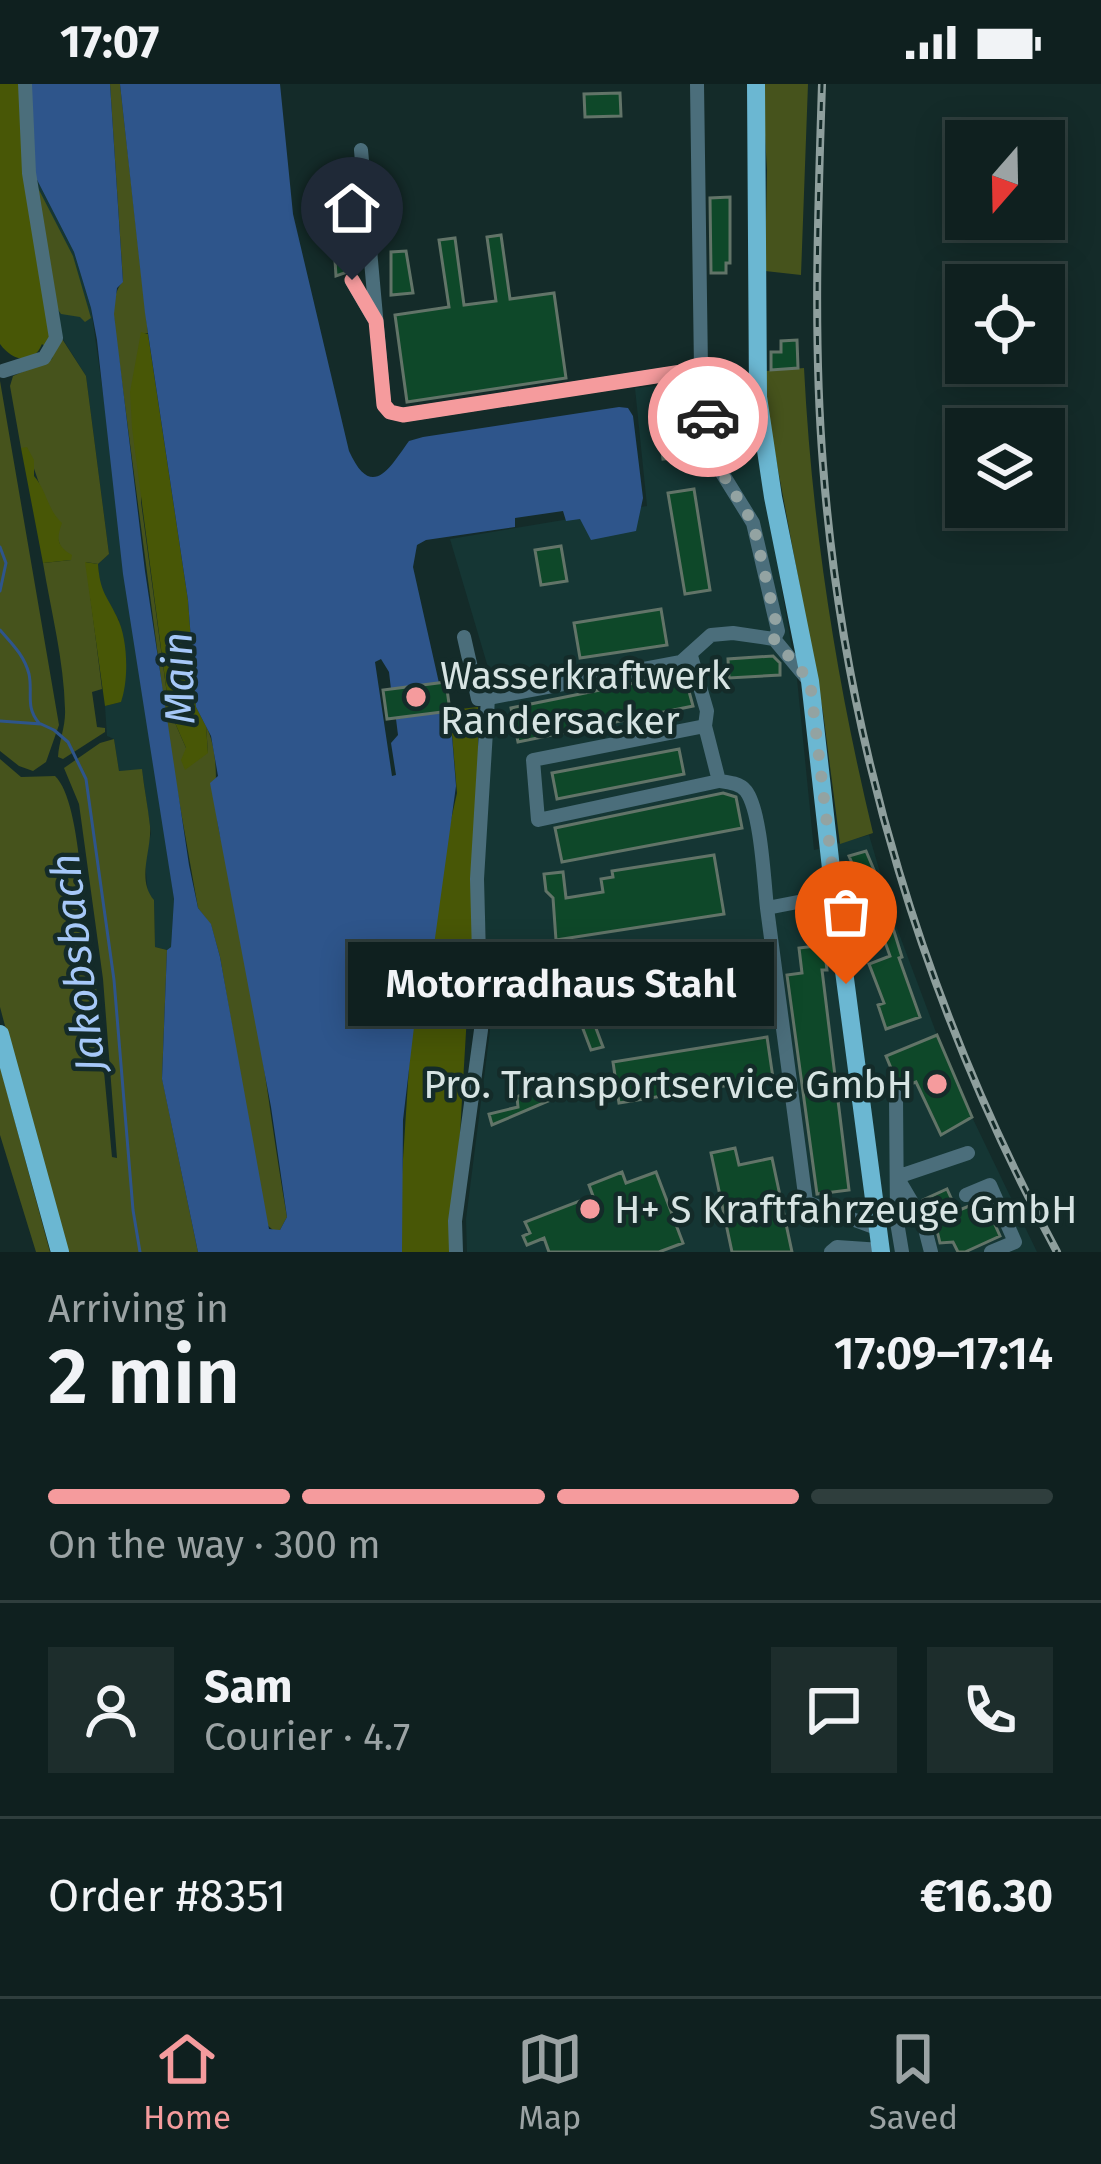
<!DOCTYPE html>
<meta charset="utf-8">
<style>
:root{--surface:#0f201f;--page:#1d2d2c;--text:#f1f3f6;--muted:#9ba3a4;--line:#2f3e3d;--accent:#f59b9d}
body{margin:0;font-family:"Fira Sans",sans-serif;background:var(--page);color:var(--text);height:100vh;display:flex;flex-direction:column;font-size:45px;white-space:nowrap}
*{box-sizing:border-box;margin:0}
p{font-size:39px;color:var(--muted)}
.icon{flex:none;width:66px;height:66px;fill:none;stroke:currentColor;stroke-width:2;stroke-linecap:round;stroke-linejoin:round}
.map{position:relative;height:1168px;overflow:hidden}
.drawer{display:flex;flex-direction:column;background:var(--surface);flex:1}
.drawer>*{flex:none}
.needle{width:78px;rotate:200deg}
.fabs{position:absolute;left:945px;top:36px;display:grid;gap:24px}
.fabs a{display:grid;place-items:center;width:120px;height:120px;border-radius:0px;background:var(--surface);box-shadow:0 6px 30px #0003,0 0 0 3px var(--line);font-size:60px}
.pin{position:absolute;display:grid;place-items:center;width:102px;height:102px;color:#fff;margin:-123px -51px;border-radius:50% 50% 50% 0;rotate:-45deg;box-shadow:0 0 12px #0007}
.pin .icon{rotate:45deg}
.courier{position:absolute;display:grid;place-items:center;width:120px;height:120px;margin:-60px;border:9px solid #f59b9d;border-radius:50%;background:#fff;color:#222;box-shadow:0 3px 15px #0007}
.bubble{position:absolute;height:84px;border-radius:0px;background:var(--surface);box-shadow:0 6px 30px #0003,0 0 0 3px var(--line);font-size:39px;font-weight:600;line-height:84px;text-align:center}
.summary em{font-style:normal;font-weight:600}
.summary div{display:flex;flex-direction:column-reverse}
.summary{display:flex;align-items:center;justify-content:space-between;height:204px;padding:0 48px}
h1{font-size:78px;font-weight:600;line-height:90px}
.bar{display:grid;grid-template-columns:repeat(4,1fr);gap:18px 12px;align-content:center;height:144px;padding:0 48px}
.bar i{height:15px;border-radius:9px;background:var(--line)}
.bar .active{background:var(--accent)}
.bar p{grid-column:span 4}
.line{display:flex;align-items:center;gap:30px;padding:0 48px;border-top:3px solid var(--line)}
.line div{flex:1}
.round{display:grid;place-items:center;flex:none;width:126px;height:126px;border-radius:0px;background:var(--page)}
.status{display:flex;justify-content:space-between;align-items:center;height:84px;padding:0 60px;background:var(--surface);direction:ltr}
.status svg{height:33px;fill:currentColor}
.tab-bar{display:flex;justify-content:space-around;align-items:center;height:168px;border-top:3px solid var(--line);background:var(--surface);font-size:33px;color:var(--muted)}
.tab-bar a{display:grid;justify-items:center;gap:6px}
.tab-bar .active{color:var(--accent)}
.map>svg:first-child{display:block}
.built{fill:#153634}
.green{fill:#46531c}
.forest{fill:#485706}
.water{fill:#2e558b}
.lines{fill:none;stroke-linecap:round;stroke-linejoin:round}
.stream{stroke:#2e558b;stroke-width:3}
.building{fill:#0e4829;stroke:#627468;stroke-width:3}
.minor{stroke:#4b6e7b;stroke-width:14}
.major{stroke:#6bb7d2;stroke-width:18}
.rail-casing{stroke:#8e9f9d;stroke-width:8}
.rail{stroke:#142b29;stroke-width:3;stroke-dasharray:9;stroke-linecap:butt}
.done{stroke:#93a3a2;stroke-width:12;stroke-dasharray:0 21.6}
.route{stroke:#f59b9d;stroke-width:15}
.poi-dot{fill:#f59b9d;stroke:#142b29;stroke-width:4.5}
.labels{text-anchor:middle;stroke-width:9;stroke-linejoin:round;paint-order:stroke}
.poi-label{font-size:39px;fill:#d7e4e3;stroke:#142b29;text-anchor:start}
.water-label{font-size:42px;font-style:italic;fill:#a6c8f8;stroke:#142b29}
</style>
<div class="status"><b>17:07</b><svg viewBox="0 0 49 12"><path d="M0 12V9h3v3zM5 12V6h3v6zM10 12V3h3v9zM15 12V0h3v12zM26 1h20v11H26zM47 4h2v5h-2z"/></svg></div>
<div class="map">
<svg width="1101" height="1168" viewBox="0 0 1101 1168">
<rect width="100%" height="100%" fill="#142b29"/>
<!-- built -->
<path class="built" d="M33 88 74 168 91 224 174 815 171 863 167 866 155 863 154 816 148 811 145 778 151 749 142 686 119 687 114 655 107 652 105 622 121 618 119 536 100 506 98 480 109 470 86 292 57 246 29 89Z
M746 293 797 595 814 766 869 751 895 839 937 951 972 1033 1037 1168H467L466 1135 490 947 483 797 495 607 450 455 647 422 635 304Z"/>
<!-- green -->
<path class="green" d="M110 0H120L148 249H141V418L169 625 186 664 208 669 206 642C223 676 211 715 220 751 253 874 265 1007 287 1133L280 1146H273L266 1140 220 873 211 841 198 824 171 671 116 253C114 235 110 212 123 197Z
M762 0H808L801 191 765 187 767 86Z
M36 100 73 172 91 234 85 238 80 233 61 230 56 223Z
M57 247 86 292 109 470 98 480 86 478 102 605 92 608 97 643 105 644V648L63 675 58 673C59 657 66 642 65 625 64 577 51 527 43 479L71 476 61 464 27 364H21L10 302 13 292 52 275Z
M804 284C812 442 836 595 873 749L840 760 823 628 767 326 766 287Z
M0 297 59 641 46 678 33 687 19 682 0 667Z
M114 655 119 687 142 685C144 704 148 723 150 742 152 767 136 795 154 816L155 863 167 866 162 994 198 1168H65L0 923V675L21 693 55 692C83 718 85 855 86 896L96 902 112 1073 117 1074 103 895 79 720 64 684 100 659Z
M0 982 50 1168H36L0 1051Z"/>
<!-- forest -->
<path class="forest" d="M0 0H25L52 268 42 260C33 282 12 277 0 260Z
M141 248 148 250 188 516 196 623 206 642 208 669 185 686 181 676 186 664 169 625 132 344 130 308Z
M27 363 34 376V392C47 407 47 425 62 439 56 455 57 462 72 471L71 476 43 479 21 364Z
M85 478 98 480C100 508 106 510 117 533 128 555 129 595 121 618L105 622Z
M478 623V831L469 897 453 1168H397L417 859 439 790 457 709 450 626Z"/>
<!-- water -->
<path class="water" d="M29 0H110L123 198 117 204 114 230 145 487 189 781 198 824 211 840 220 873 269 1145 280 1146 287 1133 271 1023 210 699 218 692 211 652 196 623 188 516 145 229 120 0H280L293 130 349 367C372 418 390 383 409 357L423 353 619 323 628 324 633 332 643 414 636 447 591 456 580 435 566 437 563 427 515 434V443L426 456 417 461 413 483 439 599 391 605 389 588 381 575 375 578 392 692 396 691 391 659 398 651 396 635 450 627 456 702 432 876 414 943 403 1036 402 1168H198L162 995 167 866 171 863 174 815 123 490 97 256 91 224 74 168 33 88Z"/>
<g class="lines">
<!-- stream -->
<path class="stream" d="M0 463 6 479 0 507
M0 546C12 560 24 571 29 590 33 609 25 623 39 639
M0 637 41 640 54 646 68 658 86 695 114 896 133 1126 140 1168
M82 930 93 934"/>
</g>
<!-- building -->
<path class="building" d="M620 9 621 32 585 33 584 10Z
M730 113V179H726V189H711L710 114Z
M501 151 510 215 554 209 566 294 407 318 395 231 449 223 439 156 455 154 464 221 496 217 487 153Z
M351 159 353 186 336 192 334 160Z
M406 167 413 209 391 211V168Z
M797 256 798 284 771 286V268H781V257Z
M679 332 684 373 663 375 658 335Z
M694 405 710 506 685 510 668 409Z
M561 462 567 497 541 501 535 466Z
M661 525 667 561 580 574 574 539Z
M773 572 780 579V591L729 594 728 575Z
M684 589 693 622 518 658 511 624Z
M446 598 450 627 387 635 383 606Z
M679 665 684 690 557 715 552 689Z
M723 709 736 713 742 744 562 778 555 744Z
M866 767 877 793 860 798 849 772Z
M714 771 724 830 556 856 553 814 546 807 544 790 563 788 566 814 603 808 601 795 613 793 612 787Z
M882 809 892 827 888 828 902 873 899 874 920 933 886 945 878 921 884 919 869 880 890 872 869 813Z
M824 861 827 886H822L849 1106 817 1110 787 891 802 889 799 864Z
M578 890 592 921 588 923 603 963 591 966 577 929 565 934 550 908 494 918 493 911Z
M937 951 972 1033 941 1051 916 998 903 1003 898 1001 886 972Z
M767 953 773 994 619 1019 613 978Z
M546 999 553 1015 492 1041 489 1030 518 1023 517 1013Z
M735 1064 739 1081 772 1074 792 1168H732L711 1069Z
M622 1088 626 1099 656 1088 683 1159 659 1168H549L544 1154 527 1161 523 1152 530 1149 525 1138 593 1112 589 1101Z
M947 1105 957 1127 984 1116 1000 1152 965 1168H958L953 1158 940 1159 934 1134 923 1116Z"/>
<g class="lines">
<!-- minor -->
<path class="minor" d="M697 0 701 285 714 376 753 439 778 547 774 555
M361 66 384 321 390 328 403 331 701 285
M352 197 373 233
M3 287 44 274 56 254 29 89 25 0
M464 553 478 615 488 614
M691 572 707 627 705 642 533 676 538 736 719 697
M488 614 681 578 711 551 733 549 774 555 809 597
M705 642 719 697C728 698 740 699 746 707 761 727 764 797 767 824
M834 811 767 824 806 1118 879 1145
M896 1012 897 1138 902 1168
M966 1111 990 1101 1015 1158 991 1168
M456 1168 455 1137 481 946 477 795 488 614
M831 1168 837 1163 881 1166
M931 1168 923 1137 897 1093 968 1069"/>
<!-- major -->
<path class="major" d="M756 0 758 313 773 413 810 597 834 811 881 1168
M0 950 60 1168"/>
<defs>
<path id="rail" d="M822 0C818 127 813 254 823 381 844 657 926 925 1057 1168"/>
</defs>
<!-- rail casing -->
<use href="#rail" class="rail-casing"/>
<!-- rail -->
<use href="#rail" class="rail"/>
</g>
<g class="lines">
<!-- done -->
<path class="done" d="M708 333 714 376 753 439 778 547 774 555 810 597 846 900"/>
<!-- route -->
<path class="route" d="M352 196 376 237 384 321 390 328 403 331 701 285 708 333"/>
</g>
<!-- markers -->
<g class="poi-dot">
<circle cx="416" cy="613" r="12"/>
<circle cx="937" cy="1000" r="12"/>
<circle cx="590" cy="1125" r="12"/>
</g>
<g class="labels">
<!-- poi labels -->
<g class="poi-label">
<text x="440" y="605">Wasserkraftwerk<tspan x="440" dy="45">Randersacker</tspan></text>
<text x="913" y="1014" text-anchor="end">Pro. Transportservice GmbH</text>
<text x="614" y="1139">H+ S Kraftfahrzeuge GmbH</text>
</g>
<!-- water labels -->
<g class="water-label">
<text transform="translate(178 594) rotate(-92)" y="15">Main</text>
<text transform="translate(77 879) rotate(-97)" y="15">Jakobsbach</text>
</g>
</g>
</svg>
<div class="fabs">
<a><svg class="needle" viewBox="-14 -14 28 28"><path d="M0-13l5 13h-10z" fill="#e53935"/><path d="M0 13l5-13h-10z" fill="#9ba3a4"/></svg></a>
<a><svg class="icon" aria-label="locate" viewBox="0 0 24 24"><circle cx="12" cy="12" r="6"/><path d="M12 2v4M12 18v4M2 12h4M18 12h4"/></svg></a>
<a><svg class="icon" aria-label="layers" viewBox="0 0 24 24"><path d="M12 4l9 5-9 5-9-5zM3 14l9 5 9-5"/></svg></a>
</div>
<div class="pin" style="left:846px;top:900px;background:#ea580c"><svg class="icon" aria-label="bag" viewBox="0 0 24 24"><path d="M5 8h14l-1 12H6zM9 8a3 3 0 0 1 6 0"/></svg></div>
<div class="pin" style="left:352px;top:196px;background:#1f2937"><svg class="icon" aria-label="home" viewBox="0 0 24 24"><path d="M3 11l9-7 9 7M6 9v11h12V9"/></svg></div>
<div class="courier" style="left:708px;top:333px"><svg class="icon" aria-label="car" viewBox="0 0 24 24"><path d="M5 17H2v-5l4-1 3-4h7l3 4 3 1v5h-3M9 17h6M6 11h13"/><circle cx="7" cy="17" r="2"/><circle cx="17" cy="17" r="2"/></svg></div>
<div class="bubble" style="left:348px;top:858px;width:426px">Motorradhaus Stahl</div>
</div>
<section class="drawer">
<div class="summary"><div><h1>2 min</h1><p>Arriving in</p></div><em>17:09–17:14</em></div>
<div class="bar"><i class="active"></i><i class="active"></i><i class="active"></i><i></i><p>On the way · 300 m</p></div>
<div class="line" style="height:216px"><a class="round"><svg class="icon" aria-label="person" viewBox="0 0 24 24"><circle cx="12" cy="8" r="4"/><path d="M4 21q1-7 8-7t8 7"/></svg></a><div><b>Sam</b><p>Courier · 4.7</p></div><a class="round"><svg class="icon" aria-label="chat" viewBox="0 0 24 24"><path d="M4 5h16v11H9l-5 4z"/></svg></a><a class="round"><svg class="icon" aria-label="phone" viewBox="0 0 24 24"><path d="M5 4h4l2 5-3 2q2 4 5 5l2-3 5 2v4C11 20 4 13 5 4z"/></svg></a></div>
<div class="line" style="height:156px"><div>Order #8351</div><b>€16.30</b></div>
</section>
<nav class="tab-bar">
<a class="active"><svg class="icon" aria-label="home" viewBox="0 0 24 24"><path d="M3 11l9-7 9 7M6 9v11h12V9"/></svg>Home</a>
<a><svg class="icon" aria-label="map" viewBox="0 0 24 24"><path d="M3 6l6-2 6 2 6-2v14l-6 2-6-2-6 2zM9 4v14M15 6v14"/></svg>Map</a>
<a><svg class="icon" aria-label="saved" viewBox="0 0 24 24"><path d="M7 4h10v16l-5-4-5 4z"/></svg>Saved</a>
</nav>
